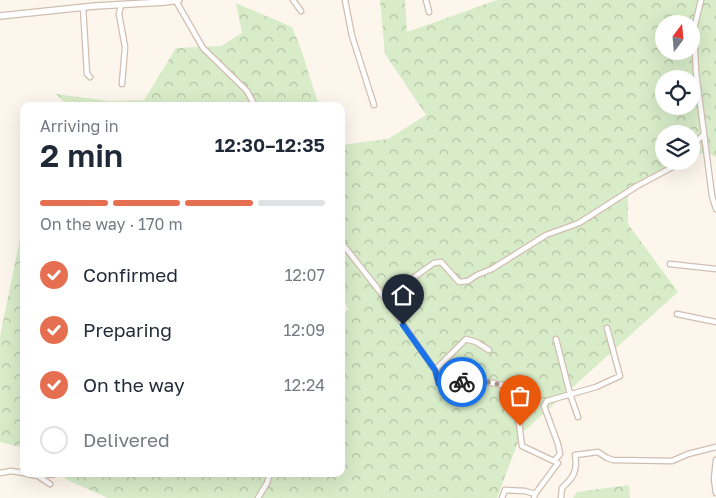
<!DOCTYPE html>
<meta charset="utf-8">
<style>
:root{--surface:#fff;--page:#f6f6f7;--text:#1f2937;--muted:#747a83;--line:#e0e1e3;--accent:#e76f51}
body{margin:0;font-family:"Golos Text",sans-serif;background:var(--page);color:var(--text);height:100vh;display:flex;flex-direction:column;font-size:19px;white-space:nowrap}
*{box-sizing:border-box;margin:0}
p{font-size:16px;color:var(--muted)}
.icon{flex:none;width:28px;height:28px;fill:none;stroke:currentColor;stroke-width:2;stroke-linecap:round;stroke-linejoin:round}
.map{position:relative;flex:1;overflow:hidden}
.side{position:absolute;left:20px;top:102px;width:325px;height:375px;display:flex;flex-direction:column;background:var(--surface);border-radius:10px;box-shadow:0 5px 20px #0002}
.side>*{flex:none}
.needle{width:32px;rotate:16deg}
.buttons{position:absolute;left:655px;top:15px;display:grid;gap:10px}
.buttons a{display:grid;place-items:center;width:45px;height:45px;border-radius:50%;background:var(--surface);box-shadow:0 5px 20px #0002;font-size:25px}
.pin{position:absolute;display:grid;place-items:center;width:42px;height:42px;color:#fff;margin:-51px -21px;border-radius:50% 50% 50% 0;rotate:-45deg;box-shadow:0 0 5px #0007}
.pin .icon{rotate:45deg}
.courier{position:absolute;display:grid;place-items:center;width:50px;height:50px;margin:-25px;border:4px solid #1a73e8;border-radius:50%;background:#fff;color:#222;box-shadow:0 1px 6px #0007}
.head em{font-style:normal;font-weight:600}
.head div{display:flex;flex-direction:column-reverse}
.head{display:flex;align-items:center;justify-content:space-between;height:85px;padding:0 20px}
h1{font-size:32px;font-weight:600;line-height:38px}
.bar{display:grid;grid-template-columns:repeat(4,1fr);gap:8px 5px;align-content:center;height:60px;padding:0 20px}
.bar i{height:6px;border-radius:4px;background:var(--line)}
.bar .selected{background:var(--accent)}
.bar p{grid-column:span 4}
ol{padding:0 20px;list-style:none}
li{display:flex;align-items:center;gap:15px;height:55px}
li p{margin-inline-start:auto}
li .icon{padding:5px;border-radius:50%;background:var(--accent);color:#fff;stroke-width:4}
li:last-child{color:var(--muted)}
li i{width:28px;height:28px;border:2px solid var(--line);border-radius:50%}
.map>svg:first-child{display:block}
.forest{fill:url(#forest-crowns);fill-rule:evenodd}
.lines{fill:none;stroke-linecap:round;stroke-linejoin:round}
.minor-casing{stroke:#d1beb0;stroke-width:7}
.tertiary-casing{stroke:#d1beb0;stroke-width:8}
.minor{stroke:#fff;stroke-width:4.5}
.tertiary{stroke:#fff;stroke-width:5.5}
.done{stroke:#a89285;stroke-width:5;stroke-dasharray:0 9}
.route{stroke:#1a73e8;stroke-width:6}
</style>
<div class="map">
<svg width="716" height="498" viewBox="0 0 716 498">
<defs>
<pattern id="forest-crowns" width="20" height="18" patternUnits="userSpaceOnUse" patternTransform="scale(1.25)"><rect width="20" height="18" fill="#d8ecc9"/><path d="M2 6a3 3 0 1 1 6 0M12 15a3 3 0 1 1 6 0" fill="none" stroke="#b4c2a5"/></pattern>
</defs>
<rect width="100%" height="100%" fill="#fdf6ec"/>
<!-- forest -->
<path class="forest" d="M380 0H405L407 32 497 0H716V157L705 152 691 158V134H664V161H685L628 187V224L678 292 521 434 497 498H108L67 480 61 474H341V314L349 310 341 294V145L388 139 426 115 385 54ZM664 24H691V51H664ZM664 79H691V106H664Z
M236 3 292 27 301 49 319 106H68L56 94 109 101 144 100 176 48 221 46 242 33Z
M24 220V448L0 442V336Z
M629 485 630 498H573L577 492Z"/>
<g class="lines">
<defs>
<path id="minor" d="M293 0 301 11
M345 0 352 36 374 105
M426 0 429 12
M701 0 694 29 696 72 712 196 716 209
M176 1 203 48 247 91 255 106
M121 5 119 14 125 47 122 84
M83 7 87 74 90 77
M691 154 694 144 704 134
M341 242 385 298 435 370 439 384 450 385 472 379 502 385 517 407 522 446 558 463 535 494 534 498
M670 264 716 269
M385 298 434 263 441 262 459 282 468 281 477 275 492 269 546 235 579 223 637 186 684 161
M677 314 716 322
M556 339 570 394 578 417
M435 370 466 339 476 342 489 350
M555 460 560 454 558 444 544 406 547 401 596 387 620 376 607 328
M716 460 714 479 716 493
M0 473 11 471 24 473
M27 474 38 476 50 484
M38 476 55 474
M258 498 267 483 270 474
M502 498 505 490 525 491 535 494
M561 498 562 488C573 478 578 471 575 455L598 452 607 458 613 460 672 461 688 454 716 447"/>
<path id="tertiary" d="M0 16 95 6 165 2 179 0"/>
</defs>
<!-- minor casing -->
<use href="#minor" class="minor-casing"/>
<!-- tertiary casing -->
<use href="#tertiary" class="tertiary-casing"/>
<!-- minor -->
<use href="#minor" class="minor"/>
<!-- tertiary -->
<use href="#tertiary" class="tertiary"/>
</g>
<g class="lines">
<!-- done -->
<path class="done" d="M462 382 472 379 502 385 517 407 520 426"/>
<!-- route -->
<path class="route" d="M403 325 435 370 439 384 450 386 462 382"/>
</g>
</svg>
<div class="buttons">
<a><svg class="needle" viewBox="-14 -14 28 28"><path d="M0-13l5 13h-10z" fill="#e53935"/><path d="M0 13l5-13h-10z" fill="#747a83"/></svg></a>
<a><svg class="icon" aria-label="locate" viewBox="0 0 24 24"><circle cx="12" cy="12" r="6"/><path d="M12 2v4M12 18v4M2 12h4M18 12h4"/></svg></a>
<a><svg class="icon" aria-label="layers" viewBox="0 0 24 24"><path d="M12 4l9 5-9 5-9-5zM3 14l9 5 9-5"/></svg></a>
</div>
<div class="pin" style="left:520px;top:426px;background:#ea580c"><svg class="icon" aria-label="bag" viewBox="0 0 24 24"><path d="M5 8h14l-1 12H6zM9 8a3 3 0 0 1 6 0"/></svg></div>
<div class="pin" style="left:403px;top:325px;background:#1f2937"><svg class="icon" aria-label="home" viewBox="0 0 24 24"><path d="M3 11l9-7 9 7M6 9v11h12V9"/></svg></div>
<div class="courier" style="left:462px;top:382px"><svg class="icon" aria-label="bike" viewBox="0 0 24 24"><circle cx="6" cy="16" r="4"/><circle cx="18" cy="16" r="4"/><path d="M6 16l4-8h5l3 8M10 8l3 8H6M13 5h3"/></svg></div>
<section class="side">
<div class="head"><div><h1>2 min</h1><p>Arriving in</p></div><em>12:30–12:35</em></div>
<div class="bar"><i class="selected"></i><i class="selected"></i><i class="selected"></i><i></i><p>On the way · 170 m</p></div>
<ol>
<li><svg class="icon" aria-label="check" viewBox="0 0 24 24"><path d="M5 12l5 5 9-10"/></svg>Confirmed<p>12:07</p></li>
<li><svg class="icon" aria-label="check" viewBox="0 0 24 24"><path d="M5 12l5 5 9-10"/></svg>Preparing<p>12:09</p></li>
<li><svg class="icon" aria-label="check" viewBox="0 0 24 24"><path d="M5 12l5 5 9-10"/></svg>On the way<p>12:24</p></li>
<li><i></i>Delivered</li>
</ol>
</section>
</div>
